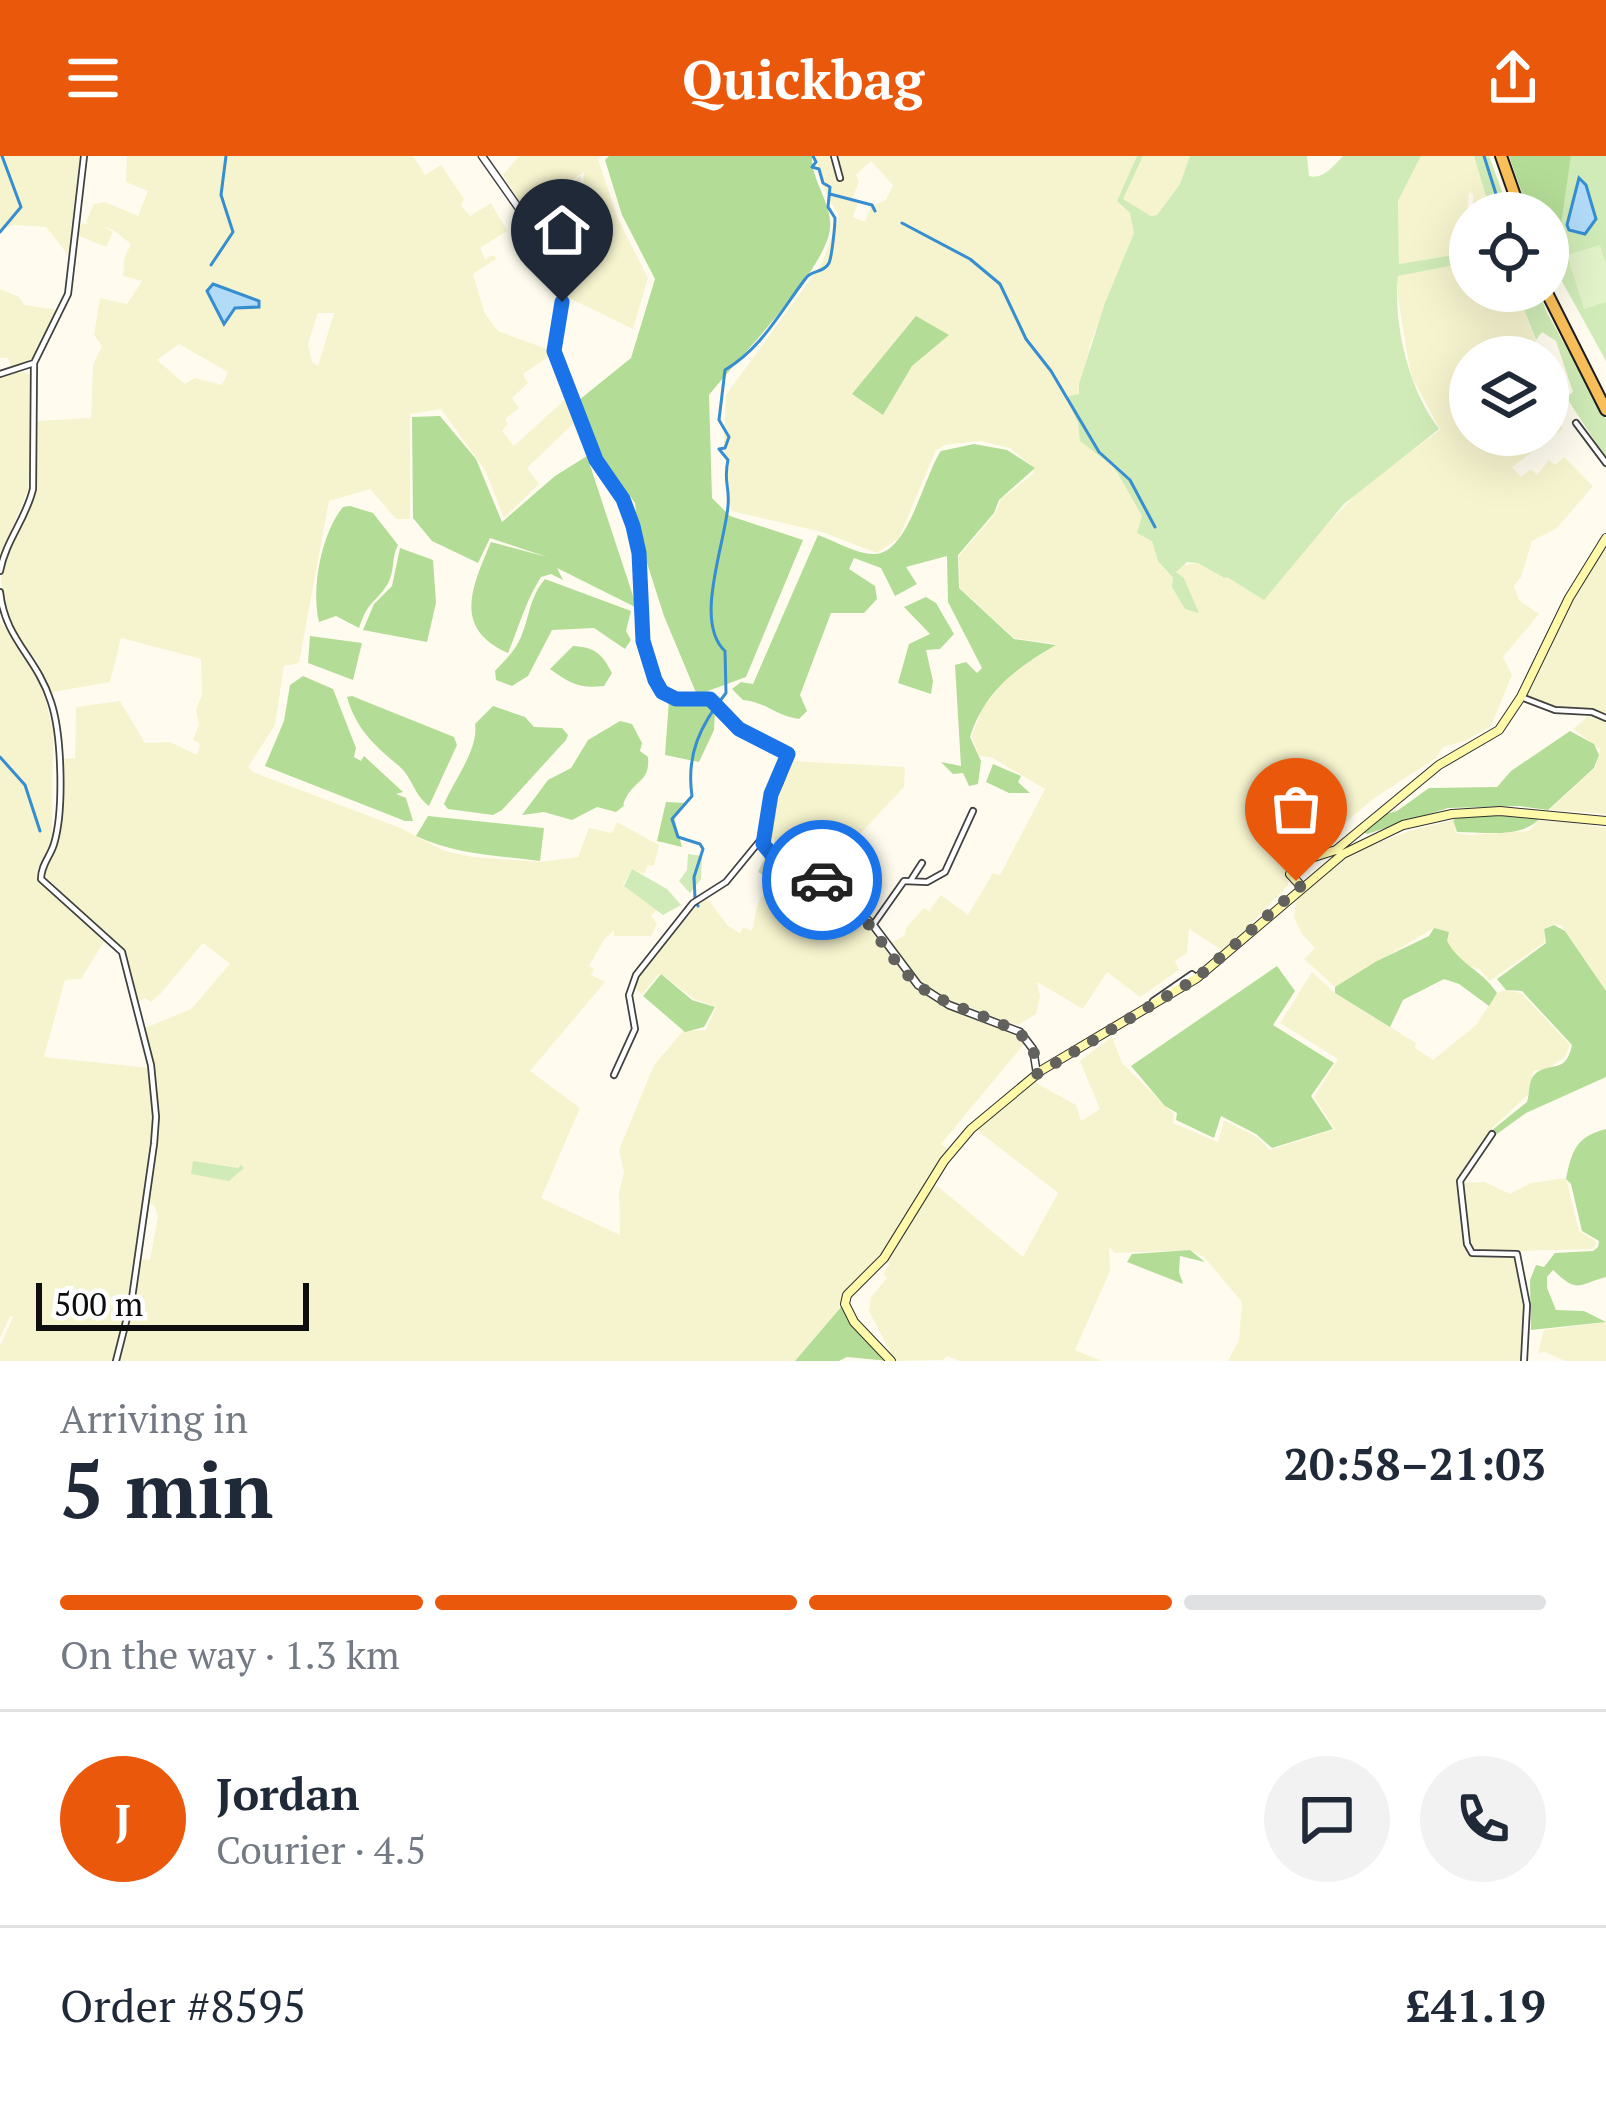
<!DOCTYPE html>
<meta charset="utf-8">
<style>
:root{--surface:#fff;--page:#f2f2f3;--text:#1f2937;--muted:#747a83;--line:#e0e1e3;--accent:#ea580c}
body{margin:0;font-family:"PT Serif",serif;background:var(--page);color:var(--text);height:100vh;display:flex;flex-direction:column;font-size:45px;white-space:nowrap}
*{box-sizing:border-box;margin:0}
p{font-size:39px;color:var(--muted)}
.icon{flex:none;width:66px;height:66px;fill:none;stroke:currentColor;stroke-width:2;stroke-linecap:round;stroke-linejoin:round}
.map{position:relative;height:1205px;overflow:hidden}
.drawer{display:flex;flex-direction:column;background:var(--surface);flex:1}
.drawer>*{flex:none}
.buttons{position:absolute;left:1449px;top:36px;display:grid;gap:24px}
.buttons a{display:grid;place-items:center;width:120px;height:120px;border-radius:50%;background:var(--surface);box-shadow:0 12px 48px #0002;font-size:60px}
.scale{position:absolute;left:36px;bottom:30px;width:273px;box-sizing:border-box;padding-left:12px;border:6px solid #0e0e0e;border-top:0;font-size:33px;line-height:42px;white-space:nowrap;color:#0e0e0e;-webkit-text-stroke:9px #fff;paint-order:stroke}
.pin{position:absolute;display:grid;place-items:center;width:102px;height:102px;color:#fff;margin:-123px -51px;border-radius:50% 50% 50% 0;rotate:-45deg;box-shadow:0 0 12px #0007}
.pin .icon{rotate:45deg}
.courier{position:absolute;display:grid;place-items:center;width:120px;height:120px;margin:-60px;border:9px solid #1a73e8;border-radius:50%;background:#fff;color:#222;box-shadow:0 3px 15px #0007}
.summary em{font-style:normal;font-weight:700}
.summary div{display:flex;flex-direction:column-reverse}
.summary{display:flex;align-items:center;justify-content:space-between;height:204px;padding:0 60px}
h1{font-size:78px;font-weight:700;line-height:90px}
.bar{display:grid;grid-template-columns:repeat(4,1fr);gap:18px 12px;align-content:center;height:144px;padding:0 60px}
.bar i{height:15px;border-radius:9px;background:var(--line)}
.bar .on{background:var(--accent)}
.bar p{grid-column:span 4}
.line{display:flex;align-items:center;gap:30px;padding:0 60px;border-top:3px solid var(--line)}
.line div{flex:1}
.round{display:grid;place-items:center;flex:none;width:126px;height:126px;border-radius:63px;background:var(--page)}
header{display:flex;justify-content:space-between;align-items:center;height:156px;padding:0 60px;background:var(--accent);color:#fff;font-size:54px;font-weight:700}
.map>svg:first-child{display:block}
.farmland{fill:#f6f4ce;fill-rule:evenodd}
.green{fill:#d0ebb7}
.forest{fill:#b3dc96}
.cemetery{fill:#d5e2bf}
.pitch{fill:#e2f2c9}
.water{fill:#b2dbf8;stroke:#368ed1;stroke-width:3}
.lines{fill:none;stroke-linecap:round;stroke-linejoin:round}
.stream{stroke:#368ed1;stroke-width:3}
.minor-casing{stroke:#414141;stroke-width:8}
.tertiary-casing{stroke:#414141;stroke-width:9}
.secondary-casing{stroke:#303030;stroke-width:10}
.trunk-casing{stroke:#1f1f1f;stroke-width:14}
.minor{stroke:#fff;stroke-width:4.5}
.tertiary{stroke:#fff;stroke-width:6}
.secondary{stroke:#fff9aa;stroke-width:8}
.trunk{stroke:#fac05a;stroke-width:10}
.done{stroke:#62615d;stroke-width:12;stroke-dasharray:0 21.6}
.route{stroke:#1a73e8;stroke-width:15}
</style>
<header><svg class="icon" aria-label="menu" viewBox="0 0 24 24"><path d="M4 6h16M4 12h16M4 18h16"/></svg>Quickbag<svg class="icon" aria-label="share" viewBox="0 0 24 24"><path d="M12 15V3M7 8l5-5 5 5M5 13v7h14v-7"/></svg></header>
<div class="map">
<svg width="1606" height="1205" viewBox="0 0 1606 1205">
<rect width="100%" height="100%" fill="#fffcef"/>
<!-- farmland -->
<path class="farmland" d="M0 0H80L68 99 46 71 14 69 0 74Z
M127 0H413L425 19 441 9 464 43 461 50 470 60 491 47 507 75 480 92 485 103 494 99 496 103 473 118 485 158 498 175 547 193 551 199 523 218 528 227 512 242 519 252 505 263 508 268 502 275 514 290 570 239 577 264 527 312 539 328 504 362 485 314 441 253 410 258V363H396L370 333 329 345 299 507 284 510 275 569 248 611 253 616 398 671 445 695 473 701 540 706 578 701 589 672 612 677 617 666 659 689 654 710 648 709 644 718 632 713 623 729 657 754 651 760 657 768 651 780H614V774L604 784 589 810 594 813 591 819 605 826 530 915 580 952 541 1042 620 1079 619 1036 624 1017 619 994 654 909 683 875 706 874 716 851 694 843 660 817 642 838 633 831 643 810 706 741 728 770 740 777 743 771 752 775 757 750 768 728 797 740 810 719 874 774 919 834 956 856 1014 875 1025 887 941 988 948 993 888 1090 847 1133 838 1154 795 1205H117L140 1103 150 1104 158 1060 154 1049 148 1046 159 959 154 909 145 872 191 853 230 808 203 787 161 837 151 846 145 842 135 848 133 819 123 795 43 718 56 688 60 603 75 602 76 551 120 545 145 587 170 586 197 599 200 588 193 584 199 569 196 553 202 539 201 503 121 482 110 526 53 536 55 547 38 507 7 466 1 424 2 410 31 349 37 305V265L91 262 93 209 102 190 94 179 100 142 127 148 142 125 123 120 124 103 131 88 113 74 100 69 113 76 106 91 77 79 79 69 89 67 86 66 94 48 105 46 138 60 148 35 126 26ZM318 157H334L318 210 312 206 308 188ZM179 188 228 216 222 229 195 222 185 228 157 204Z
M519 0H601L598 3 618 63 648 122 633 173 567 141 561 126 590 108 580 72 584 16 526 55 503 19Z
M815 0H1137L1117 45 1130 57 1134 77 1090 189 1079 239 1067 241 1086 288 1114 311 1142 360V370L1152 384 1158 405 1173 423V431L1185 453 1198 456 1184 422 1176 416 1178 410 1198 407 1223 422 1318 378 1365 329 1440 274 1412 221 1408 203 1398 142V120L1404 118 1470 106V135H1517L1538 191 1536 201H1470V279H1548V245L1563 273 1512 311 1521 321 1531 313 1537 319 1549 304 1555 309 1564 301 1593 330 1557 372 1532 385 1521 421 1514 430 1519 444 1539 458 1503 501 1512 519 1491 570 1465 585 1443 591 1436 602 1373 643 1346 666 1326 685 1329 691 1289 705 1286 712 1288 729 1229 791 1223 795 1189 773 1187 797 1175 805 1179 814 1140 841 1107 816 1083 853 1037 826 1040 841 1036 858 1018 869 949 846 914 820 889 788 905 779 906 772 924 752 929 755 941 739 968 759 993 717 1000 719 1045 633 991 601 979 600 972 580 983 551 1008 520 1057 488 1014 482 960 432 959 400 995 358 1001 343 1033 318 1034 312 1010 292 980 285 945 289 936 294 899 382 877 397 822 376 731 355 724 284 726 239 822 107 839 60 824 34ZM871 5 893 29 886 44 871 50 865 66 853 61 858 47 852 43 859 26 856 19ZM949 179 912 210 884 258 853 239Z
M1143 0H1190L1180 28 1157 59 1151 60 1122 43Z
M1421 0H1474L1491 57H1473V38L1469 36 1466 65H1470V95L1462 93 1454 99 1399 108 1398 45Z
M581 20 569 70 576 76 585 107 558 122 553 102 529 60Z
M0 133 19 141 24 149 59 154 33 205 12 213 8 202H0Z
M20 216 29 217 34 223 28 334 0 401V220Z
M1606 393V658L1549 654 1596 611 1600 593 1573 573 1591 558 1553 551 1527 540 1584 420Z
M0 466 29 502 39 522 53 572 52 683 36 716 60 745 105 784 81 823 65 824 44 901 149 912 151 921 153 981 133 1116 113 1205H0V1190L13 1161 10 1160 0 1182Z
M792 605 905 611 904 631 857 681H812L804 674 790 695 783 694 766 674 771 644Z
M1540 662 1606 672V835L1562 770 1555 768 1544 772 1545 786 1490 825 1479 813 1464 809 1434 772 1335 831 1304 803 1315 792 1301 777 1294 761 1297 741 1321 718 1357 695 1412 674 1453 664 1456 677 1469 679 1529 675Z
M1312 816 1335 837 1416 887 1415 892 1433 904 1476 869 1497 837 1506 834 1521 837 1570 889 1565 901 1549 912 1533 915 1529 938 1490 974 1458 1027 1467 1099 1514 1100 1525 1163 1522 1205H1228L1239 1184 1242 1146 1204 1101 1190 1094 1115 1097 1109 1091 1110 1115 1075 1194 1102 1205H960L947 1200 943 1204 895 1205 869 1155 871 1141 887 1122 883 1118 890 1108 885 1104 926 1042 936 1029 1023 1101 1058 1037 977 974 1033 925 1076 949 1081 965 1100 953 1080 905 1112 881 1122 907 1174 958 1173 967 1218 986 1224 964 1257 981 1270 994 1335 973 1314 941 1338 903 1280 867Z
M1566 1022 1579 1075 1597 1086 1593 1093 1474 1096 1470 1091 1463 1027 1485 1026 1510 1038 1531 1027Z
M1606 1166V1205H1565L1545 1196 1538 1197 1544 1174Z"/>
<!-- green -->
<path class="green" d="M1137 0H1143L1123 43 1151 60 1157 59 1180 28 1190 0H1307L1309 20C1323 24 1333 10 1343 0H1421L1398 45 1399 108 1454 99 1462 93 1470 95V106L1398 120C1393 169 1409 234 1439 273L1344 348 1264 444 1227 421 1224 422 1198 407 1187 406 1176 416 1184 422 1199 457 1185 453 1172 431 1173 422 1158 405 1152 385 1137 377 1142 360 1114 311 1080 285 1078 267 1066 241 1079 238V228L1105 147 1134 77 1130 57 1117 45Z
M1474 0H1489L1510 57H1491Z
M1571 0H1606V205L1558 118V79Z
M1517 135H1539L1546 155 1606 263V302L1566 241 1573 236 1556 185 1542 176 1536 184Z
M688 698 702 700 701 723 690 737 679 725 687 714Z
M632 713 667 733 681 749 663 759 624 730Z
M193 1005 238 1012 241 1009 244 1012 229 1025 191 1018Z"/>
<!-- forest -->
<path class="forest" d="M609 0H812C811 25 833 48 830 73 825 115 738 202 709 239L712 342 730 360 803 384 746 521 697 539 664 460 639 382 635 347 598 295 579 244 631 202 655 123 622 59 605 4Z
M1509 0H1571L1560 75 1548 78V57H1529Z
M916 160 949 179 912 210 883 259 852 238Z
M440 260 476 303 502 366 555 320 587 300 637 452 557 412 563 424 551 418 541 421C525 446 519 471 508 497 452 472 472 431 491 386L547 401 490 382 478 407 432 385 413 362 412 261Z
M974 288 1007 294 1035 312 999 344 994 357 958 399 959 432 1014 483 1056 489C1016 512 985 535 970 581L981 605 978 628 969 630 963 617 953 618 941 606 961 610 955 509 966 506 977 517 982 512 948 446 947 400 906 411 917 428 895 440 881 412 854 402 849 413 875 430 877 443 864 457H831L800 539 807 555 799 563C778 561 764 545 743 544L732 533 741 526 753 528 818 379C835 385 856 398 874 398 908 399 924 319 941 295Z
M350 350 373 357 398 389C391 402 395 417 387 429 373 450 369 443 359 472L336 460 319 466C311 435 321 377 343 351Z
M400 392 433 404 436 447 427 486 363 474 374 448 392 430Z
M545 423 631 455 626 475 631 484 625 493 594 472 552 474 528 520 512 530 496 524 495 515C505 504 515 495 521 481 530 460 529 442 545 423Z
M926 441 936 447 954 478 940 493 926 494 933 525 931 538 898 527 909 488 930 478 904 451Z
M310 480 362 487 353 524 308 507Z
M573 490C594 491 602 497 612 517L604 530C577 533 569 526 550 513Z
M303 520 333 533 356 592 354 601 361 605 364 600 403 636 396 638 406 642 413 665H405L265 610 284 565 290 529Z
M352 540 454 581 457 589 429 650C414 639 412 621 399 610 374 589 356 573 347 541Z
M669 544 706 547 715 553 714 574 699 606 665 599Z
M493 550 525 561 534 571 562 572 568 579 566 584 502 654 493 659 448 653 444 648C454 624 479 593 475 568Z
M620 565 632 568 642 587 640 595 648 601C650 625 637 623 627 640 618 656 631 644 616 656L597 651 572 664 544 656 522 659 548 624 571 612 588 584Z
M1570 575 1594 588 1599 599 1594 612 1548 654 1519 650 1448 652 1367 678 1362 675 1377 660 1397 655 1429 632 1497 631 1511 615Z
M993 608 1021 620 1018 626 1030 637H1009L986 626Z
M666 646 686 647 674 661 682 691 657 685Z
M1502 659 1540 662C1522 683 1484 676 1457 676L1453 664 1458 662Z
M428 660 544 672 540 705C495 699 457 699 416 680Z
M1554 769 1565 775 1606 835V921L1526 957 1494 980 1491 975 1527 946C1530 938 1528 924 1535 918 1550 905 1566 919 1572 889L1522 835 1506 834 1497 823 1546 787 1544 773Z
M1434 772 1449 776 1447 785C1460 809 1482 814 1497 837L1489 850 1459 828 1444 823 1403 844 1390 871 1335 837V831L1377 805 1429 780Z
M1277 810 1295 835 1273 869 1334 907 1311 940 1333 973 1272 992 1256 978 1221 960 1214 982 1176 964 1177 957 1165 950 1131 910Z
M661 818 692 844 715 851 704 871 685 876 643 840Z
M1606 973V1121C1578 1128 1579 1139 1553 1114L1547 1121V1132L1556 1154 1584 1155 1606 1166 1531 1174 1530 1124 1536 1109 1544 1111 1555 1097 1593 1095 1598 1091 1599 1085 1582 1075 1571 1028 1566 1023C1572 994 1576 981 1606 973Z
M1190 1094 1205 1106 1180 1100 1179 1116 1183 1128 1127 1106 1132 1098Z
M841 1151 889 1205 847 1201 839 1205H795Z"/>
<!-- cemetery -->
<path class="cemetery" d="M766 699 810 719 798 737 766 725V721L758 716Z"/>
<!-- pitch -->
<path class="pitch" d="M1600 89 1606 108V146L1584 153 1567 99Z"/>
<!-- water -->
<path class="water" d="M1579 22 1586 29 1596 63 1585 78 1569 74 1567 69Z
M213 128 259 145V151L235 152 224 168 207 135Z"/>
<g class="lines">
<!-- stream -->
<path class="stream" d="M1484 0 1502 57
M830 38 872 49 875 55
M902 67 970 103 1000 128 1026 183 1051 215 1099 296 1130 324 1155 371
M0 76 21 51 2 0
M211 109 233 76 221 39 226 0
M0 601 25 629 40 675
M695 742 694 721 703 693 700 688 678 681 672 663 692 640C686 599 700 569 726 537L725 495C694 466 724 392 728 350 730 330 723 326 728 304L719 293 725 292 729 281 719 264 725 214C762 192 780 156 806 122 811 114 824 117 829 107 832 100 835 70 835 62L828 51 830 31 823 27 819 13 812 11 816 6 813 0
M697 748 698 750"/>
<defs>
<path id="minor" d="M834 0 840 22
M34 207 68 138 84 0
M0 218 34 207
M1576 267 1606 307
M0 415C6 384 26 363 33 333L34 207
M0 436C5 484 37 501 51 546 62 579 64 655 54 688 50 701 41 709 41 723L122 796 151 909 156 961 154 988 132 1142 116 1205
M1521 541 1555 554 1592 556 1606 562
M911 724 922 707
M873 769 904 725 927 726 945 716 973 655
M1153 845 1192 818 1197 822
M614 919 635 873 629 839 636 819 693 747 726 726 763 681
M1492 978 1460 1025 1467 1088 1472 1097 1517 1098 1527 1149 1524 1205"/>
<path id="tertiary" d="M482 0 520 54 558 125 563 146 554 195 596 304 623 343 633 370 639 397 643 485 655 524 662 536 676 543H710L739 573 787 599C784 631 758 651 764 693L835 733 873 769 918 829 949 849 1020 876 1033 893 1037 918"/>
<path id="secondary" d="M1301 730 1290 718 1295 707 1336 694 1439 609 1499 574 1521 541 1569 442 1606 382
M891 1205 854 1166 845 1148 847 1139 884 1102 944 1005 971 973 1042 914 1197 822 1343 698 1403 669 1452 658 1500 655 1606 665"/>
<path id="trunk" d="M1501 0 1521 57
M1546 135 1606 254"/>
</defs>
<!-- minor casing -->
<use href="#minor" class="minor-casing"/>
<!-- tertiary casing -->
<use href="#tertiary" class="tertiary-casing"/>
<!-- secondary casing -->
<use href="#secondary" class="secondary-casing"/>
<!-- trunk casing -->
<use href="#trunk" class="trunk-casing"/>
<!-- minor -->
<use href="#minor" class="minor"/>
<!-- tertiary -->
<use href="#tertiary" class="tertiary"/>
<!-- secondary -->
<use href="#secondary" class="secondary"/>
<!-- trunk -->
<use href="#trunk" class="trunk"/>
</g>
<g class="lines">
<!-- done -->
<path class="done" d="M822 724C868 752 881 796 917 828 945 854 1019 864 1032 891 1036 900 1034 909 1037 918L1197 822 1301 730 1296 725"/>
<!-- route -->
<path class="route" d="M562 146 554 195 596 304 623 343 633 370 639 397 643 485 655 524 662 536 676 543H710L739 573 788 598 771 638 763 688 772 699 822 724"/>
</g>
</svg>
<div class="buttons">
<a><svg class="icon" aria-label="locate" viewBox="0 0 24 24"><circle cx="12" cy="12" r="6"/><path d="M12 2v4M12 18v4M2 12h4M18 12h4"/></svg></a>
<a><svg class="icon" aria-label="layers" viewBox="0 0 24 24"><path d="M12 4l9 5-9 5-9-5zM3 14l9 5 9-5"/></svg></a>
</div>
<div class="scale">500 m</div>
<div class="pin" style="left:1296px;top:725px;background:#ea580c"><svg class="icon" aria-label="bag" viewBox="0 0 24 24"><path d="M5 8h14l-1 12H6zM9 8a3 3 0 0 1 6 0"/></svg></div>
<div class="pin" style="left:562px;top:146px;background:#1f2937"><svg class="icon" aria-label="home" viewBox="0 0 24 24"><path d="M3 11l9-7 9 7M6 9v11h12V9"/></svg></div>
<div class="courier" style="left:822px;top:724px"><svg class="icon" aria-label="car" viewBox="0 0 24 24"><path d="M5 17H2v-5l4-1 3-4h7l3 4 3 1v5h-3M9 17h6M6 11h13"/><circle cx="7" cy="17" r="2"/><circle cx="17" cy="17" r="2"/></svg></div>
</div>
<section class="drawer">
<div class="summary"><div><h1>5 min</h1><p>Arriving in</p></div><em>20:58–21:03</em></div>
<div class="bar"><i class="on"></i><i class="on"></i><i class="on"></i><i></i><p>On the way · 1.3 km</p></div>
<div class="line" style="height:216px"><b class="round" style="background:var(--accent);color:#fff">J</b><div><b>Jordan</b><p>Courier · 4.5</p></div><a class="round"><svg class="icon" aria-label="chat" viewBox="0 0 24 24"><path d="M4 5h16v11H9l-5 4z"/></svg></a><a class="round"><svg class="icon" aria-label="phone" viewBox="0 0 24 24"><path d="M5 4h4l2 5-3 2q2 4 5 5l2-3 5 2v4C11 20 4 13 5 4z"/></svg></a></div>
<div class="line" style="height:156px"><div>Order #8595</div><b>£41.19</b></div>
</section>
